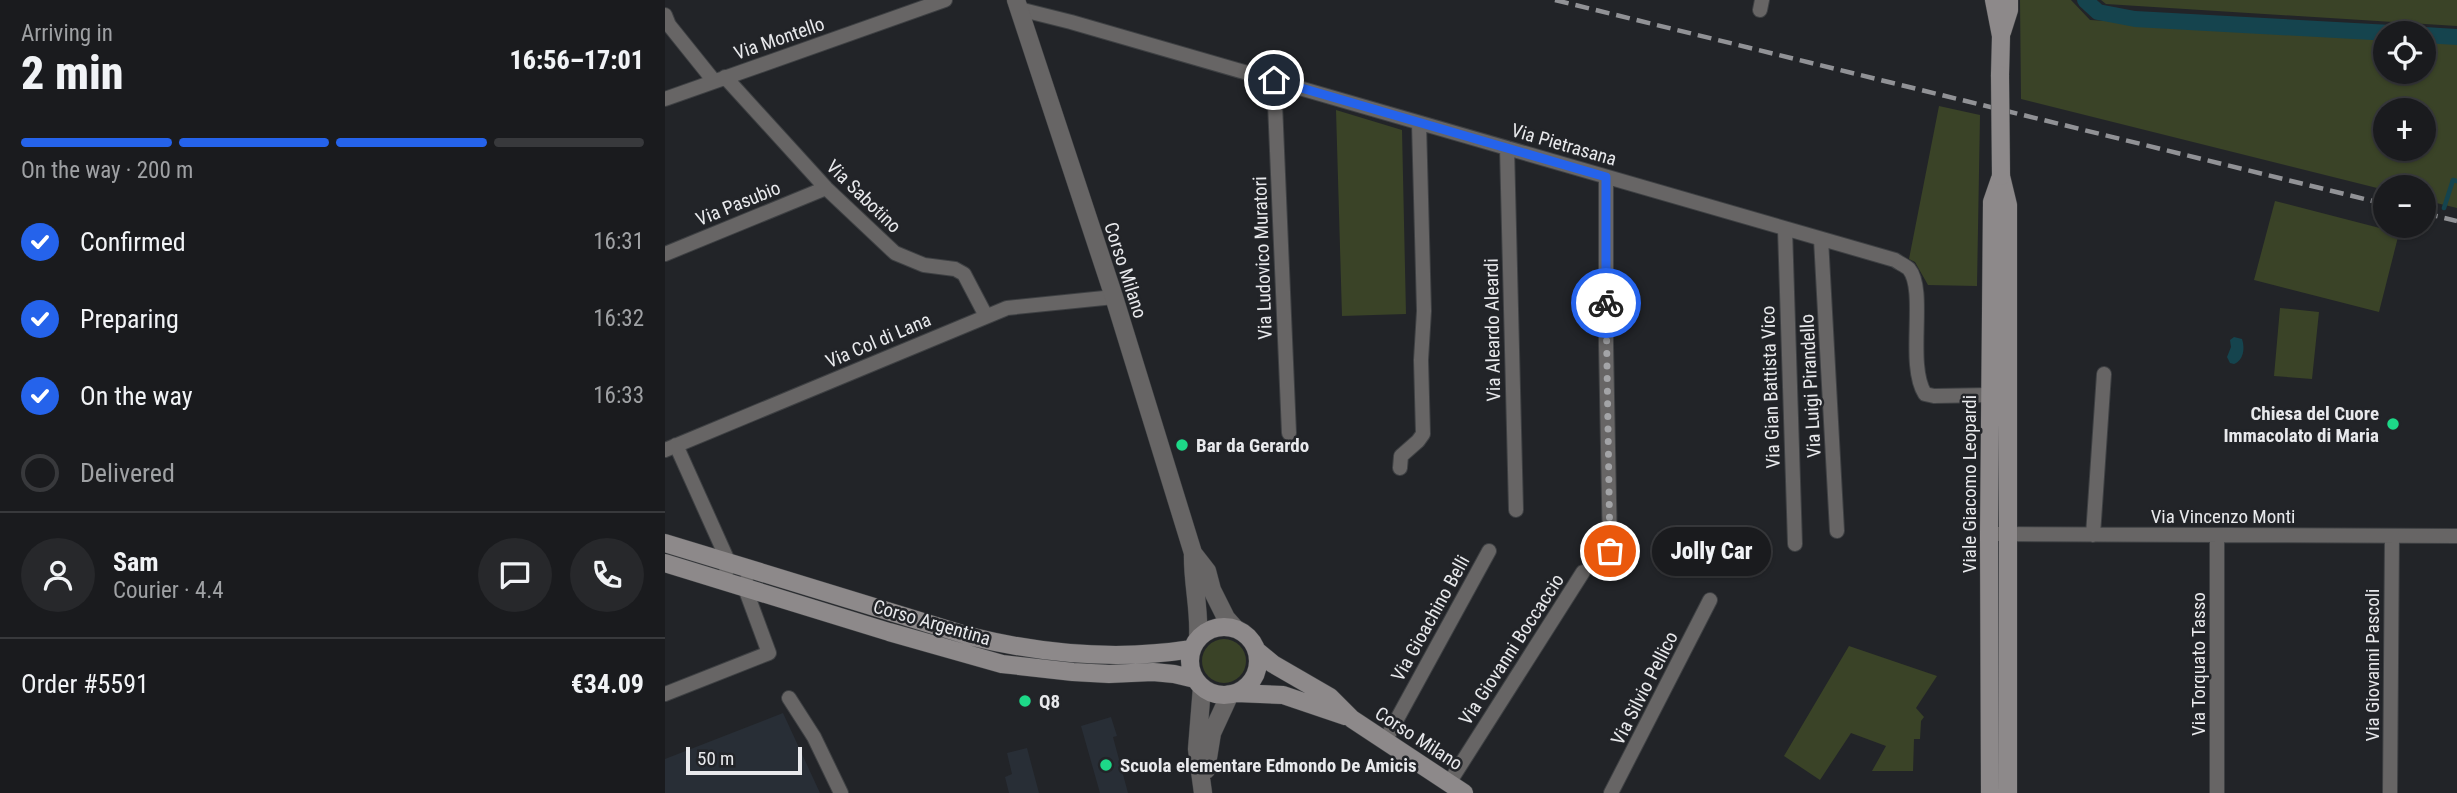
<!DOCTYPE html>
<meta charset="utf-8">
<style>
:root{--surface:#1a1b1e;--page:#27282b;--text:#f1f3f6;--muted:#9fa1a4;--line:#38393c;--accent:#2563eb}
body{margin:0;font-family:"Roboto Condensed",sans-serif;background:var(--page);color:var(--text);height:100vh;display:flex;flex-direction:column;font-size:26px;white-space:nowrap}
*{box-sizing:border-box;margin:0}
p{font-size:23px;color:var(--muted)}
.icon{flex:none;width:38px;height:38px;fill:none;stroke:currentColor;stroke-width:2;stroke-linecap:round;stroke-linejoin:round}
.map{position:relative;flex:1;overflow:hidden}
.details{display:flex;flex-direction:column;background:var(--surface);width:665px}
.details>*{flex:none}
.buttons{position:absolute;left:1708px;top:21px;display:grid;gap:14px}
.buttons a{display:grid;place-items:center;width:63px;height:63px;border-radius:50%;background:var(--surface);box-shadow:0 2px 5px #0004,0 0 0 2px var(--line);font-size:35px}
.scale{position:absolute;left:21px;bottom:18px;width:116px;box-sizing:border-box;padding-left:7px;border:4px solid #e8e9ec;border-top:0;font-size:19px;line-height:24px;white-space:nowrap;color:#e8e9ec;-webkit-text-stroke:5px #222428;paint-order:stroke}
.pin{position:absolute;display:grid;place-items:center;width:60px;height:60px;color:#fff;margin:-30px;border:4px solid #fff;border-radius:50%;box-shadow:0 2px 7px #0007}
.courier{position:absolute;display:grid;place-items:center;width:70px;height:70px;margin:-35px;border:5px solid #2563eb;border-radius:50%;background:#fff;color:#222;box-shadow:0 2px 9px #0007}
.bubble{position:absolute;height:49px;border-radius:24px;background:var(--surface);box-shadow:0 2px 5px #0004,0 0 0 2px var(--line);font-size:23px;font-weight:800;line-height:49px;text-align:center}
.head em{font-style:normal;font-weight:800}
.head div{display:flex;flex-direction:column-reverse}
.head{display:flex;align-items:center;justify-content:space-between;height:119px;padding:0 21px}
h1{font-size:46px;font-weight:800;line-height:52px}
.bar{display:grid;grid-template-columns:repeat(4,1fr);gap:10px 7px;align-content:center;height:84px;padding:0 21px}
.bar i{height:9px;border-radius:5px;background:var(--line)}
.bar .active{background:var(--accent)}
.bar p{grid-column:span 4}
.line{display:flex;align-items:center;gap:18px;padding:0 21px;border-top:2px solid var(--line)}
.line div{flex:1}
.round{display:grid;place-items:center;flex:none;width:74px;height:74px;border-radius:37px;background:var(--page)}
ol{padding:0 21px;list-style:none}
li{display:flex;align-items:center;gap:21px;height:77px}
li p{margin-inline-start:auto}
li .icon{padding:7px;border-radius:50%;background:var(--accent);color:#fff;stroke-width:4}
li:last-child{color:var(--muted)}
li i{width:38px;height:38px;border:4px solid var(--line);border-radius:50%}
main{display:flex;flex:1;min-height:0}
.map>svg:first-child{display:block}
.built{fill:#282e36}
.green{fill:#3a4327;fill-rule:evenodd}
.water{fill:#15444e}
.lines{fill:none;stroke-linecap:round;stroke-linejoin:round}
.stream{stroke:#15444e;stroke-width:4.5}
.canal{stroke:#15444e;stroke-width:16}
.minor-casing{stroke:#3e4043;stroke-width:16}
.tertiary-casing{stroke:#3e4043;stroke-width:19}
.secondary-casing{stroke:#3e4043;stroke-width:19}
.minor{stroke:#676565;stroke-width:14}
.tertiary{stroke:#676565;stroke-width:18}
.secondary{stroke:#8d898a;stroke-width:18}
.rail{stroke:#919296;stroke-width:4.5;stroke-dasharray:14 7;stroke-linecap:butt}
.secondary-bridge-casing{stroke:#3e4043;stroke-width:19;stroke-linecap:butt}
.secondary-bridge{stroke:#8d898a;stroke-width:18}
.done{stroke:#a3a4a7;stroke-width:7;stroke-dasharray:0 12.6}
.route{stroke:#2563eb;stroke-width:9}
.poi-dot{fill:#1dd988;stroke:#222428;stroke-width:2.5}
.labels{text-anchor:middle;stroke-width:5;stroke-linejoin:round;paint-order:stroke}
.street-label{font-size:19px;fill:#e8e9ec;stroke:#222428}
.poi-label{font-size:19px;font-weight:bold;fill:#e8e9ec;stroke:#222428;text-anchor:start}
</style>
<main>
<section class="details">
<div class="head"><div><h1>2 min</h1><p>Arriving in</p></div><em>16:56–17:01</em></div>
<div class="bar"><i class="active"></i><i class="active"></i><i class="active"></i><i></i><p>On the way · 200 m</p></div>
<ol>
<li><svg class="icon" aria-label="check" viewBox="0 0 24 24"><path d="M5 12l5 5 9-10"/></svg>Confirmed<p>16:31</p></li>
<li><svg class="icon" aria-label="check" viewBox="0 0 24 24"><path d="M5 12l5 5 9-10"/></svg>Preparing<p>16:32</p></li>
<li><svg class="icon" aria-label="check" viewBox="0 0 24 24"><path d="M5 12l5 5 9-10"/></svg>On the way<p>16:33</p></li>
<li><i></i>Delivered</li>
</ol>
<div class="line" style="height:126px"><a class="round"><svg class="icon" aria-label="person" viewBox="0 0 24 24"><circle cx="12" cy="8" r="4"/><path d="M4 21q1-7 8-7t8 7"/></svg></a><div><b>Sam</b><p>Courier · 4.4</p></div><a class="round"><svg class="icon" aria-label="chat" viewBox="0 0 24 24"><path d="M4 5h16v11H9l-5 4z"/></svg></a><a class="round"><svg class="icon" aria-label="phone" viewBox="0 0 24 24"><path d="M5 4h4l2 5-3 2q2 4 5 5l2-3 5 2v4C11 20 4 13 5 4z"/></svg></a></div>
<div class="line" style="height:91px"><div>Order #5591</div><b>€34.09</b></div>
</section>
<div class="map">
<svg width="1792" height="793" viewBox="0 0 1792 793">
<rect width="100%" height="100%" fill="#222428"/>
<!-- built -->
<path class="built" d="M118 713 155 793H0V759Z
M446 717 452 736 448 737 463 793H435L416 726Z
M362 748 374 793H344L340 777 347 774 342 753Z"/>
<!-- green -->
<path class="green" d="M1355 0H1406L1425 20 1720 37V72H1759V39L1792 41V208L1759 200V187H1720V190L1356 99ZM1720 110H1759V149H1720Z
M1436 0H1792V26L1441 4Z
M1274 106 1315 115 1312 286 1263 285 1250 262 1244 259Z
M671 110 737 130 741 314 677 316Z
M1610 201 1734 233 1714 312 1589 280Z
M1615 308 1654 312 1647 379 1609 376Z
M537 661a22 22 0 1 1 44 0a22 22 0 1 1-44 0Z
M1184 646 1272 676 1251 708 1259 717 1256 721 1255 739H1249L1248 771H1207L1221 746 1186 733 1155 780 1119 756Z"/>
<!-- water -->
<path class="water" d="M1569 337 1577 339C1580 348 1579 360 1569 364L1565 363 1562 357 1566 347 1565 340Z"/>
<g class="lines">
<!-- stream -->
<path class="stream" d="M1779 208 1788 180 1792 181"/>
<!-- canal -->
<path class="canal" d="M1420 0 1433 12 1470 19 1726 33
M1759 35 1792 37"/>
<defs>
<path id="minor" d="M354 9 406 22 1230 260C1234 263 1241 266 1244 269 1262 291 1241 364 1260 394L1269 396 1325 395
M1095 10 1097 0
M0 15 4 25 49 81
M60 77 161 188 230 253 259 265 290 269 299 274 321 316
M609 80 624 433
M0 99 280 0
M842 148 851 510
M941 177V344L945 551
M1120 229 1130 544
M1156 239 1172 531
M0 254 161 188
M11 445 64 563 58 581
M0 450 342 308 449 297
M735 468 736 456 753 441 758 434 756 360 759 311 754 123
M1332 534 1792 536
M1428 535 1439 374
M0 694 104 653 80 588 81 581
M124 698 149 737 176 793
M720 741 824 551
M784 783 918 572
M946 793 1045 600
M1552 793V535
M1725 793 1727 536"/>
<path id="tertiary" d="M351 0 449 297 528 553C527 582 535 609 533 638
M528 553 542 571 547 590 561 618 570 628
M537 687 532 749 538 793
M541 770 547 733 565 694"/>
<path id="secondary" d="M1329 0 1336 36 1335 75
M1337 32 1344 10V0
M1336 176 1343 205V793
M0 543 304 636C377 654 452 661 527 649
M0 563 224 632 337 664 408 672 444 674 488 672 509 674 530 679
M525 661a34 34 0 1 1 68 0a34 34 0 1 1-68 0Z
M591 650 608 664 665 697 687 719 799 793
M571 693 618 695 680 716
M1325 793 1324 534 1327 202 1336 176"/>
</defs>
<!-- minor casing -->
<use href="#minor" class="minor-casing"/>
<!-- tertiary casing -->
<use href="#tertiary" class="tertiary-casing"/>
<!-- secondary casing -->
<use href="#secondary" class="secondary-casing"/>
<!-- minor -->
<use href="#minor" class="minor"/>
<!-- tertiary -->
<use href="#tertiary" class="tertiary"/>
<!-- secondary -->
<use href="#secondary" class="secondary"/>
<!-- rail -->
<path class="rail" d="M890 0 1720 204
M1759 213 1792 221"/>
<defs>
<path id="secondary-bridge" d="M1335 75 1336 176"/>
</defs>
<!-- secondary-bridge casing -->
<use href="#secondary-bridge" class="secondary-bridge-casing"/>
<!-- secondary-bridge -->
<use href="#secondary-bridge" class="secondary-bridge"/>
</g>
<g class="lines">
<!-- done -->
<path class="done" d="M941 303 945 551"/>
<!-- route -->
<path class="route" d="M609 80 941 177V303"/>
</g>
<!-- markers -->
<g class="poi-dot">
<circle cx="1728" cy="424" r="7"/>
<circle cx="517" cy="445" r="7"/>
<circle cx="360" cy="701" r="7"/>
<circle cx="441" cy="765" r="7"/>
</g>
<g class="labels">
<!-- street labels -->
<g class="street-label">
<text transform="translate(114 38) rotate(-19)" y="7">Via Montello</text>
<text transform="translate(899 144) rotate(16)" y="7">Via Pietrasana</text>
<text transform="translate(199 196) rotate(44)" y="7">Via Sabotino</text>
<text transform="translate(73 203) rotate(-22)" y="7">Via Pasubio</text>
<text transform="translate(597 258) rotate(-92)" y="7">Via Ludovico Muratori</text>
<text transform="translate(461 270) rotate(72)" y="7">Corso Milano</text>
<text transform="translate(827 330) rotate(-91)" y="7">Via Aleardo Aleardi</text>
<text transform="translate(213 340) rotate(-23)" y="7">Via Col di Lana</text>
<text transform="translate(1145 386) rotate(-93)" y="7">Via Luigi Pirandello</text>
<text transform="translate(1105 387) rotate(-92)" y="7">Via Gian Battista Vico</text>
<text transform="translate(1304 484) rotate(-90)" y="7">Viale Giacomo Leopardi</text>
<text x="1558" y="523">Via Vincenzo Monti</text>
<text transform="translate(765 618) rotate(-61)" y="7">Via Gioachino Belli</text>
<text transform="translate(267 622) rotate(16)" y="7">Corso Argentina</text>
<text transform="translate(846 649) rotate(-57)" y="7">Via Giovanni Boccaccio</text>
<text transform="translate(1533 664) rotate(-90)" y="7">Via Torquato Tasso</text>
<text transform="translate(1707 665) rotate(-90)" y="7">Via Giovanni Pascoli</text>
<text transform="translate(979 688) rotate(-63)" y="7">Via Silvio Pellico</text>
<text transform="translate(754 738) rotate(33)" y="7">Corso Milano</text>
</g>
<!-- poi labels -->
<g class="poi-label">
<text x="1714" y="420" text-anchor="end">Chiesa del Cuore<tspan x="1714" dy="22">Immacolato di Maria</tspan></text>
<text x="531" y="452">Bar da Gerardo</text>
<text x="374" y="708">Q8</text>
<text x="455" y="772">Scuola elementare Edmondo De Amicis</text>
</g>
</g>
</svg>
<div class="buttons">
<a><svg class="icon" aria-label="locate" viewBox="0 0 24 24"><circle cx="12" cy="12" r="6"/><path d="M12 2v4M12 18v4M2 12h4M18 12h4"/></svg></a>
<a>+</a>
<a>−</a>
</div>
<div class="scale">50 m</div>
<div class="pin" style="left:945px;top:551px;background:#ea580c"><svg class="icon" aria-label="bag" viewBox="0 0 24 24"><path d="M5 8h14l-1 12H6zM9 8a3 3 0 0 1 6 0"/></svg></div>
<div class="pin" style="left:609px;top:80px;background:#1f2937"><svg class="icon" aria-label="home" viewBox="0 0 24 24"><path d="M3 11l9-7 9 7M6 9v11h12V9"/></svg></div>
<div class="courier" style="left:941px;top:303px"><svg class="icon" aria-label="bike" viewBox="0 0 24 24"><circle cx="6" cy="16" r="4"/><circle cx="18" cy="16" r="4"/><path d="M6 16l4-8h5l3 8M10 8l3 8H6M13 5h3"/></svg></div>
<div class="bubble" style="left:987px;top:527px;width:119px">Jolly Car</div>
</div>
</main>
